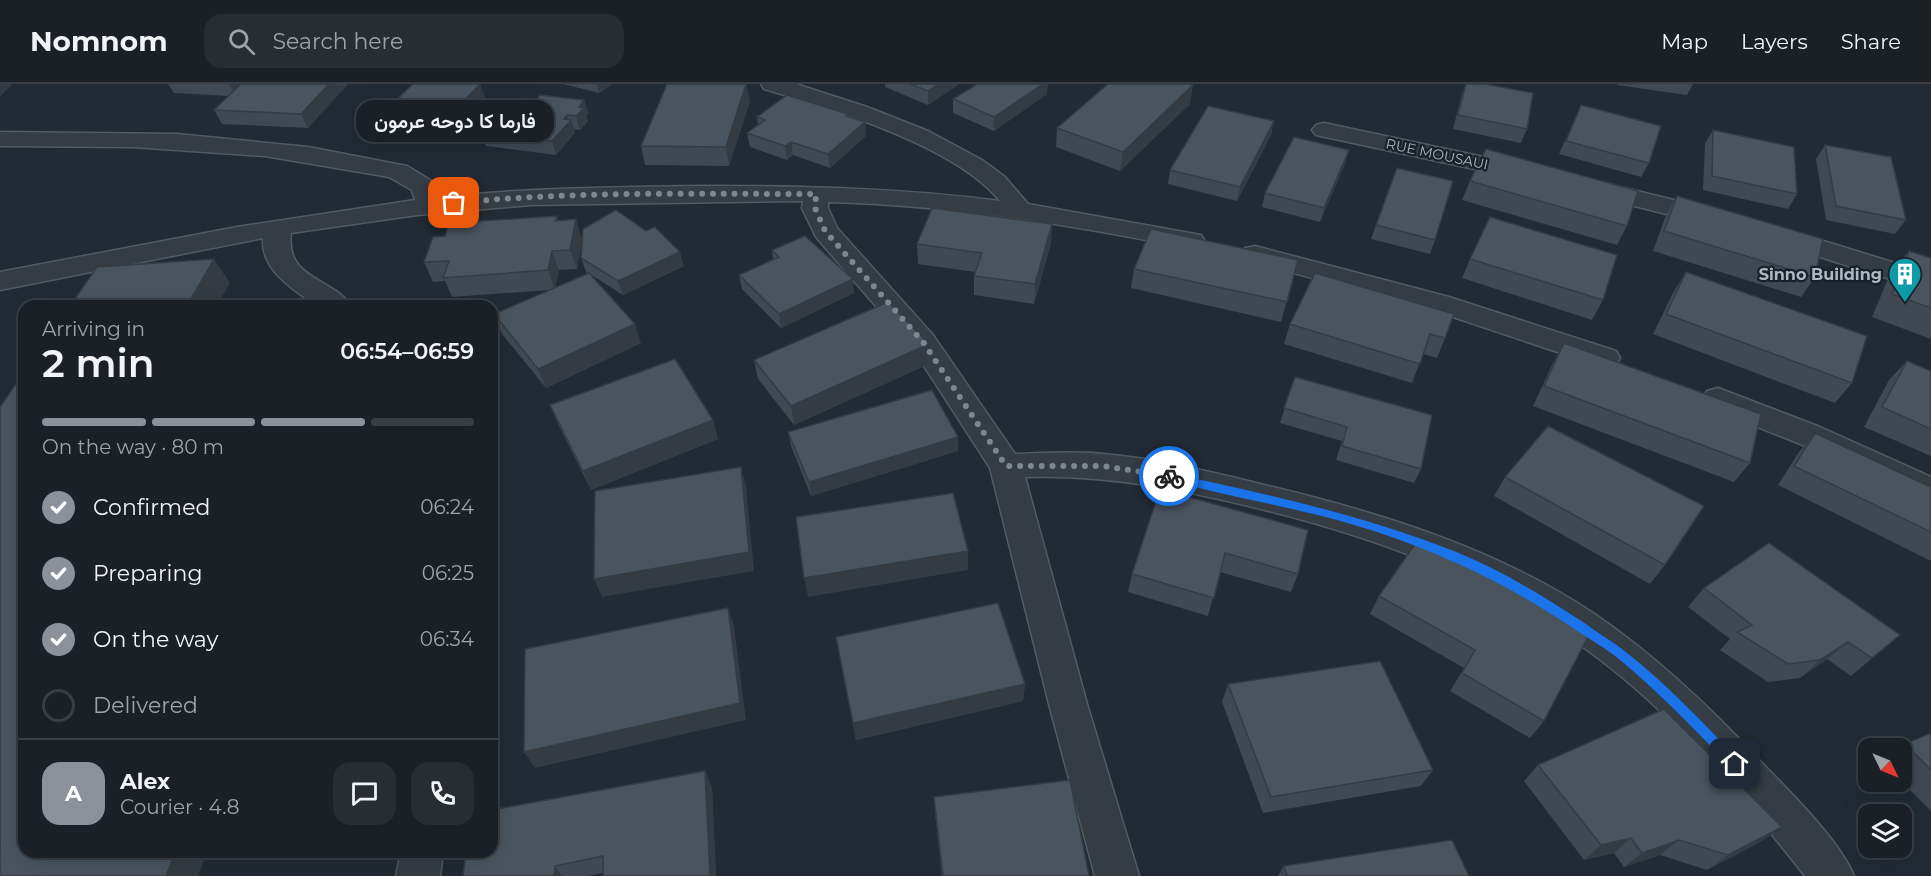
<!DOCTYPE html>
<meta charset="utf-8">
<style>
:root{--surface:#1a2026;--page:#272d32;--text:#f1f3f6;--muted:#9fa3a7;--line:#383e43;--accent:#8c9099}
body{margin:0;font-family:Montserrat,Vazirmatn,sans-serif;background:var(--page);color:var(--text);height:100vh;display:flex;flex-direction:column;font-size:22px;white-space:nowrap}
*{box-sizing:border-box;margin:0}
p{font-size:20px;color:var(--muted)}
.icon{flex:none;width:33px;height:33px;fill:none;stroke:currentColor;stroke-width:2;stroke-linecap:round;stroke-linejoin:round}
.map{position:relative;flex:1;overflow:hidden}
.details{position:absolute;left:18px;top:216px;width:480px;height:558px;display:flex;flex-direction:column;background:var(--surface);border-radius:18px;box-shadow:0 6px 24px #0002,0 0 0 2px var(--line)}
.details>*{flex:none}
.needle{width:39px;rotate:133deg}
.buttons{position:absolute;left:1858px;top:654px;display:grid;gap:12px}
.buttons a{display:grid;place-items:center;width:54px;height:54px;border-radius:12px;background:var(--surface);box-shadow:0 6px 24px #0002,0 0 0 2px var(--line);font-size:30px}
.pin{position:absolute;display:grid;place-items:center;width:51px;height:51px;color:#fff;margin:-26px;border-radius:12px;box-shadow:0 3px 9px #0006}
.courier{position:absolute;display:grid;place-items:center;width:60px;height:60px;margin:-30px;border:4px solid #1a73e8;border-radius:50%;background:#fff;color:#222;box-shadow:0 2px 8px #0007}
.bubble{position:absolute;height:42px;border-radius:18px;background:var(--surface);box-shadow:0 6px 24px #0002,0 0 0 2px var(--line);font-size:20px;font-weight:600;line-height:42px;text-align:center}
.headline em{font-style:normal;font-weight:600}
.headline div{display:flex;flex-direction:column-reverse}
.headline{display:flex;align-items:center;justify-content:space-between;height:102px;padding:0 24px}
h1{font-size:39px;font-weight:600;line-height:45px}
.bar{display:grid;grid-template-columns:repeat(4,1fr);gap:9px 6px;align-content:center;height:72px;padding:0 24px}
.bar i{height:8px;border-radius:4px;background:var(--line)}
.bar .selected{background:var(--accent)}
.bar p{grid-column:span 4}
.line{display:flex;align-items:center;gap:15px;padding:0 24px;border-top:2px solid var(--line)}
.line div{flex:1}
.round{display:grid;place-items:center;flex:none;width:63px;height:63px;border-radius:18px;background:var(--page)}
ol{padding:0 24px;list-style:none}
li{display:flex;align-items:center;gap:18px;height:66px}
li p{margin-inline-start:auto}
li .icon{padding:6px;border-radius:50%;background:var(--accent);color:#fff;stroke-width:4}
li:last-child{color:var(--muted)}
li i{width:33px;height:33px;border:3px solid var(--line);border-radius:50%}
header{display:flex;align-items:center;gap:36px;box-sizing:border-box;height:84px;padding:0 30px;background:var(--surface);border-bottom:2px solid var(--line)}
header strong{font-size:28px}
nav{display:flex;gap:33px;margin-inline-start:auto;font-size:21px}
.search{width:420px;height:54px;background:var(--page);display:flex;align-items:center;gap:15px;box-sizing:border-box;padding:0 21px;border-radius:18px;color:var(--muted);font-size:22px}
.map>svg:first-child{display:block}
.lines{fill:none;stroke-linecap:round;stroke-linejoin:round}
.minor-casing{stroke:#525a62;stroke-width:3}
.minor{fill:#353c44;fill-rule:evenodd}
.wall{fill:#404852}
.shaded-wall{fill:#343b42}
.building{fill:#4a545f;stroke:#343b42;stroke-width:1.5}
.route{fill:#1a73e8}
.done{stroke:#7e868f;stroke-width:6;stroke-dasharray:0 10.8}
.labels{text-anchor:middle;stroke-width:4.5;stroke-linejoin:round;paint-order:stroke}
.far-street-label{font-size:14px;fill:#afb7c1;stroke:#1a2129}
.poi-label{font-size:16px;font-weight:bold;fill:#afb7c1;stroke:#1a2129;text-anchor:end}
</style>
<header>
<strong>Nomnom</strong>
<div class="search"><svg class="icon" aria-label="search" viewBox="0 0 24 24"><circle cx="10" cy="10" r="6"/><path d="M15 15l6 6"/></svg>Search here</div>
<nav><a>Map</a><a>Layers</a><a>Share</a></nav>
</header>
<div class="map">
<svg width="1931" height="792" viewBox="0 0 1931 792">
<rect width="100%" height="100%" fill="#222a33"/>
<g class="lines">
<defs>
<path id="minor" d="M761 0H796L867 23 928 47 982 76 1005 93 1028 120 1201 151 1205 157 1201 163 1192 165C1072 141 951 121 828 118V124L837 144 933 251 1015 370C1044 369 1074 367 1103 370 1162 375 1220 390 1277 404 1388 431 1501 467 1596 531 1657 573 1711 624 1761 678 1789 707 1839 756 1854 792H1805C1736 704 1661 614 1567 552 1477 491 1375 454 1269 427 1188 407 1110 390 1025 393L1087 620 1139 792H1095L1049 620 990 384 913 265 816 153 802 124 803 117 530 121 417 131 291 149C285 196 332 193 351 222 341 222 327 225 317 222 312 220 306 214 301 211 282 197 261 180 263 154L0 206V188L237 143 415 116 412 106 389 93 265 72 133 63 0 62V48L177 50 308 63 407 82 430 96 440 113C528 104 616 103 704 102 803 102 901 104 1000 117 955 61 831 25 764 5Z
M1324 39 1521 81 1530 83 1533 88 1530 93 1521 95 1316 51 1312 46 1316 41Z
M1592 96 1723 128 1727 134 1723 140 1714 142 1583 109 1579 104 1583 99Z
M1778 143 1931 190V208L1769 157 1765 151 1769 145Z
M1255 162 1449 213 1616 267 1620 274 1616 281 1605 284 1429 225 1245 176 1242 170 1245 164Z
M1718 304 1820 343 1931 393V420L1798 359 1707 323 1703 315 1707 307Z
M401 768H443L440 792H396Z"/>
</defs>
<!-- minor casing -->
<use href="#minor" class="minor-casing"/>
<!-- minor -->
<use href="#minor" class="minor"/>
</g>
<!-- wall -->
<path class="wall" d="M168 0H347V1L308 44 222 40 214 26 228 12 174 9Z
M563 0H612L599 9Z
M885 0H959L928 21 885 3Z
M1466 0 1527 45 1521 59 1453 45 1462 10Z
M1617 0H1693L1687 11 1617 1Z
M1047 10 994 47 953 29V15Z
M485 13 444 57 382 50 375 36Z
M536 16H584L588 30 586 32 588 37 580 46 574 45 575 49 556 71 486 62 481 49 507 29Z
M750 17 729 82 645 81 641 62Z
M1190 20 1120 87 1056 63 1057 44Z
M1581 21 1649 79 1641 93 1559 70Z
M757 33H849L866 52 830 84 793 71 787 76 750 63 747 49 758 41Z
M1274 37 1271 51 1237 117 1168 100 1170 86Z
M1713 46 1797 110 1788 125 1703 106 1705 60Z
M1825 61 1906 136 1895 150 1826 136 1816 75Z
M1345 80 1320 138 1262 123 1265 109Z
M1470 97 1627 142 1617 161 1462 116Z
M1677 112 1815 193 1801 213 1653 167 1666 131Z
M557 132 558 137 582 155 577 185 559 186 555 204 588 190 586 188 581 174 684 182 623 211 590 190 641 259 546 304 502 250 494 230 550 206 452 213 445 197 433 198 424 178 445 152Z
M1376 141 1435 156 1430 170 1371 155Z
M1051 159 1034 220 974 211V192L975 188 918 180 917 160Z
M772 166 854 209 781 244 742 205 739 191 773 176Z
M1909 167 1931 174V255L1872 233 1890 190Z
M1470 175 1603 216 1592 236 1462 194Z
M1298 176 1281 238 1131 204 1134 185Z
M1686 188 1852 299 1835 319 1653 250 1674 207Z
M1315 189 1445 254 1437 274 1423 270 1412 299 1284 260 1290 240Z
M1564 259 1750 379 1734 398 1533 322 1553 279Z
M754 276 929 280 794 341 758 295Z
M1907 277 1931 287V372L1864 343 1889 296Z
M1295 293 1421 385 1414 399 1336 376 1342 357 1280 339Z
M550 321 713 336 718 355 591 406 558 340Z
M788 348 958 367 811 412 791 362Z
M1815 349 1931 403V477L1778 401 1799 368Z
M1505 393 1665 481 1650 500 1494 412Z
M1160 405 1298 490 1291 508 1220 488 1208 532 1128 508 1132 490Z
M1420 453 1544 637 1530 654 1450 607 1464 584 1370 530 1379 512Z
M1704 504 1900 551 1851 592 1827 575 1800 594 1768 598 1720 566 1730 555 1688 523Z
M836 553 1025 600 1023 617 856 656Z
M1228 600 1433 686 1421 702 1263 729 1222 618Z
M1931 649V727L1902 698V664H1899L1905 660Z
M1538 681 1782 743 1760 758 1707 786 1660 771 1624 783 1614 769 1584 776 1524 697Z
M705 687 712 704 716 792H603V789L588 792H463Z
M934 713 1089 792H942L935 729Z
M1284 782 1287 792H1278Z"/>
<!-- shaded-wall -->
<path class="shaded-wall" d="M0 0H12L0 13Z
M229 0H249L236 12Z
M329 0 347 1 308 44 301 30Z
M480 0 485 13 444 57 439 43Z
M597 0H612L599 9Z
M746 0 750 17 729 82 726 63Z
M939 0H959L928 21V7Z
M1043 0H1048L1047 10 994 47V33Z
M1193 1 1190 20 1120 87 1123 68Z
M584 16 588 30 586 32 588 37 580 46 576 32 579 23Z
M567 31 569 38 571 36 575 49 556 71 552 57 564 35Z
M1274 37 1271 51 1237 117 1240 103Z
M865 38 866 52 830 84 828 70Z
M791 58 793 71 787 76 785 62Z
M1349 66 1345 80 1320 138 1324 124Z
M576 135 582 155 577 185 570 166Z
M1052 140 1051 159 1034 220 1035 200Z
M552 167 559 186 555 206 548 186Z
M680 168 684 182 623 211 618 197Z
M214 175 230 199 217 222H187Z
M853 195 854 209 781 244 779 230Z
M635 240 641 259 546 304 538 285Z
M929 260V280L794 341 791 322Z
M713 336 718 355 591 406 583 387Z
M958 353V367L811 412 809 398Z
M741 383 746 402 754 487 602 513 594 495Z
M968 467V486L808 513 804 494Z
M728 524 734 542 746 636 535 684 524 668Z
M1848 558 1827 575 1800 594 1820 576Z
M1025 600 1023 617 856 656 853 639Z
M705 687 712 704 716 792H710Z
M1782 743 1760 758 1707 786 1728 771Z
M1631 754 1614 769 1584 776 1601 761Z
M1679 756 1660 771 1624 783 1642 769Z
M175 768H207L198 792H166Z
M555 782 562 792H554Z"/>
<!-- building -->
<path class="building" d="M241 0H329L301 30 214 26Z
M413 0H480L439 43 375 36Z
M667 0H746L726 63 641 62Z
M910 0H939L928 7Z
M977 0H1043L994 33 953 15Z
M1108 0H1190L1193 1 1123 68 1057 44Z
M1466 0H1485L1533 9 1527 45 1458 31Z
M540 11 584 16 579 23 584 24 576 32 567 31 564 35 571 36 552 57 481 49 501 28 507 29 521 14 536 16Z
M787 11 848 30 846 32 865 38 828 70 791 58 785 62 747 49 765 36 757 33Z
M1581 21 1661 42 1649 79 1566 57Z
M1208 22 1274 37 1240 103 1170 86Z
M1713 46 1794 63 1797 110 1712 92Z
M1294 53 1349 66 1324 124 1265 109Z
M1825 61 1891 73 1906 136 1836 122Z
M1486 65 1638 107 1627 142 1470 97Z
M1397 84 1453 97 1435 156 1376 141Z
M1677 112 1823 155 1815 193 1664 147Z
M932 124 1052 140 1035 200 974 192 982 169 917 160Z
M616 126 646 147 655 143 680 168 618 197 581 174 583 145Z
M557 132 555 137 576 135 570 166 552 167 548 186 443 194 449 177 424 178 433 153 445 152 449 139Z
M1490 133 1617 171 1603 216 1470 175Z
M1151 145 1298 176 1287 218 1134 185Z
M805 152 853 195 779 230 739 191 779 173 772 166Z
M1909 167 1931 174V224L1892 210Z
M214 175 187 222H70L97 183Z
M1686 188 1867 252 1852 299 1666 230Z
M589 189 635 240 538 285 494 230Z
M1315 189 1454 230 1445 254 1430 250 1420 280 1290 240Z
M888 218 929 260 791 322 754 276Z
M1564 259 1761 330 1750 379 1544 302Z
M675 275 713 336 583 387 550 321Z
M1907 277 1931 287V345L1882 323Z
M24 288V768H175L166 792H0V323Z
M1295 293 1432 331 1421 385 1342 362 1347 343 1284 324Z
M932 306 958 353 809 398 788 348Z
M1548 342 1704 422 1665 481 1505 393Z
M1815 349 1931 403V448L1794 382Z
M741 383 749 468 594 495 595 407Z
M1160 405 1308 446 1298 490 1225 469 1214 514 1132 490Z
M953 409 968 467 804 494 796 433Z
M1420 453 1592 545 1544 637 1462 589 1475 566 1379 512Z
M1769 459 1900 551 1872 574 1848 558 1820 576 1788 580 1737 548 1752 541 1704 504Z
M998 519 1025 600 853 639 836 553Z
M728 524 740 619 524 668 525 565Z
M1380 577 1433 686 1271 713 1228 600Z
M1664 625 1782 743 1728 771 1679 756 1642 769 1631 754 1601 761 1538 681Z
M1931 649V686L1905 660Z
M705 687 710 792H603V772L555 782 554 792H463L466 768H492V726Z
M1070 696 1089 792H943L934 713Z
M1452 756 1469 792H1287L1284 782Z"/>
<!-- route -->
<path class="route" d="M1169 389C1266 410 1362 431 1454 467 1501 486 1545 513 1586 540 1599 550 1614 558 1627 569 1668 601 1703 639 1739 676V683H1731C1695 646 1660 609 1620 576 1608 566 1593 557 1579 548 1509 500 1433 464 1351 440 1290 422 1227 413 1166 395V390Z"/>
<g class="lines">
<!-- done -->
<path class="done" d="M454 119C575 107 696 110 816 110L815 124 825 147 923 258 1006 382H1103L1169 392"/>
</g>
<!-- icons -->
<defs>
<symbol id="building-pin" viewBox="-11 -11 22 30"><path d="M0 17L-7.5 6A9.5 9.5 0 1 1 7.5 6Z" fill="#0f9aa8" stroke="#1a2129"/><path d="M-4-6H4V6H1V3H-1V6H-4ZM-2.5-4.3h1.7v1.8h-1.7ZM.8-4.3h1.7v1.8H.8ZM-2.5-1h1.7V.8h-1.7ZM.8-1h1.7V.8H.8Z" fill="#fff"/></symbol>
</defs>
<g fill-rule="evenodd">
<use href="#building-pin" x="1886" y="171" width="38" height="52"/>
</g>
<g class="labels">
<!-- far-street labels -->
<g class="far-street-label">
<text transform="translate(1437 70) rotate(12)" y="5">RUE MOUSAUI</text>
</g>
<!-- poi labels -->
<g class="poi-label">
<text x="1882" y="196">Sinno Building</text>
</g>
</g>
</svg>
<div class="buttons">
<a><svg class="needle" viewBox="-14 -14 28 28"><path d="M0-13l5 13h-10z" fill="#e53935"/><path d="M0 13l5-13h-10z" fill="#9fa3a7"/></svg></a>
<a><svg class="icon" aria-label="layers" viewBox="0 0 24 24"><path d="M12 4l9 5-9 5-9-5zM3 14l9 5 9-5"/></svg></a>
</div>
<div class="pin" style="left:454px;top:119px;background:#ea580c"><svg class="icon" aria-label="bag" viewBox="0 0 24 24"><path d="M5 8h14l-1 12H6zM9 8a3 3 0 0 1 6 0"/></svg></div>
<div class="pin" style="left:1735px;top:680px;background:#1f2937"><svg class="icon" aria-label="home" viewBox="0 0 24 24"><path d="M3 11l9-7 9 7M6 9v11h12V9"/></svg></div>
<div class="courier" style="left:1169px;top:392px"><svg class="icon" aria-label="bike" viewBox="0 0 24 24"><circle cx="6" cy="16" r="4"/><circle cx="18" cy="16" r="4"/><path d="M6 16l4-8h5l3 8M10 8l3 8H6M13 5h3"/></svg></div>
<div class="bubble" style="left:356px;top:16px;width:198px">فارما كا دوحه عرمون</div>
<section class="details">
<div class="headline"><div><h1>2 min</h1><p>Arriving in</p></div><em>06:54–06:59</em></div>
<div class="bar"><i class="selected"></i><i class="selected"></i><i class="selected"></i><i></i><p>On the way · 80 m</p></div>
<ol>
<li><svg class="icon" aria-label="check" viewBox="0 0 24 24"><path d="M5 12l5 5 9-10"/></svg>Confirmed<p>06:24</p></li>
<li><svg class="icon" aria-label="check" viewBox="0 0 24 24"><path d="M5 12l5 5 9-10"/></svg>Preparing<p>06:25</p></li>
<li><svg class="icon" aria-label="check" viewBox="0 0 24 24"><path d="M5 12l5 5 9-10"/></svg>On the way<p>06:34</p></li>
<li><i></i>Delivered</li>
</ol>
<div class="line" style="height:108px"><b class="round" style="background:var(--accent);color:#fff">A</b><div><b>Alex</b><p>Courier · 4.8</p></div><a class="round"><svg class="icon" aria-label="chat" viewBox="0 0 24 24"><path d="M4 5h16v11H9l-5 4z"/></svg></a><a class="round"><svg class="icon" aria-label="phone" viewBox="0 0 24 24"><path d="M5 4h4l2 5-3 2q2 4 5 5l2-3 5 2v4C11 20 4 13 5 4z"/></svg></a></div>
</section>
</div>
